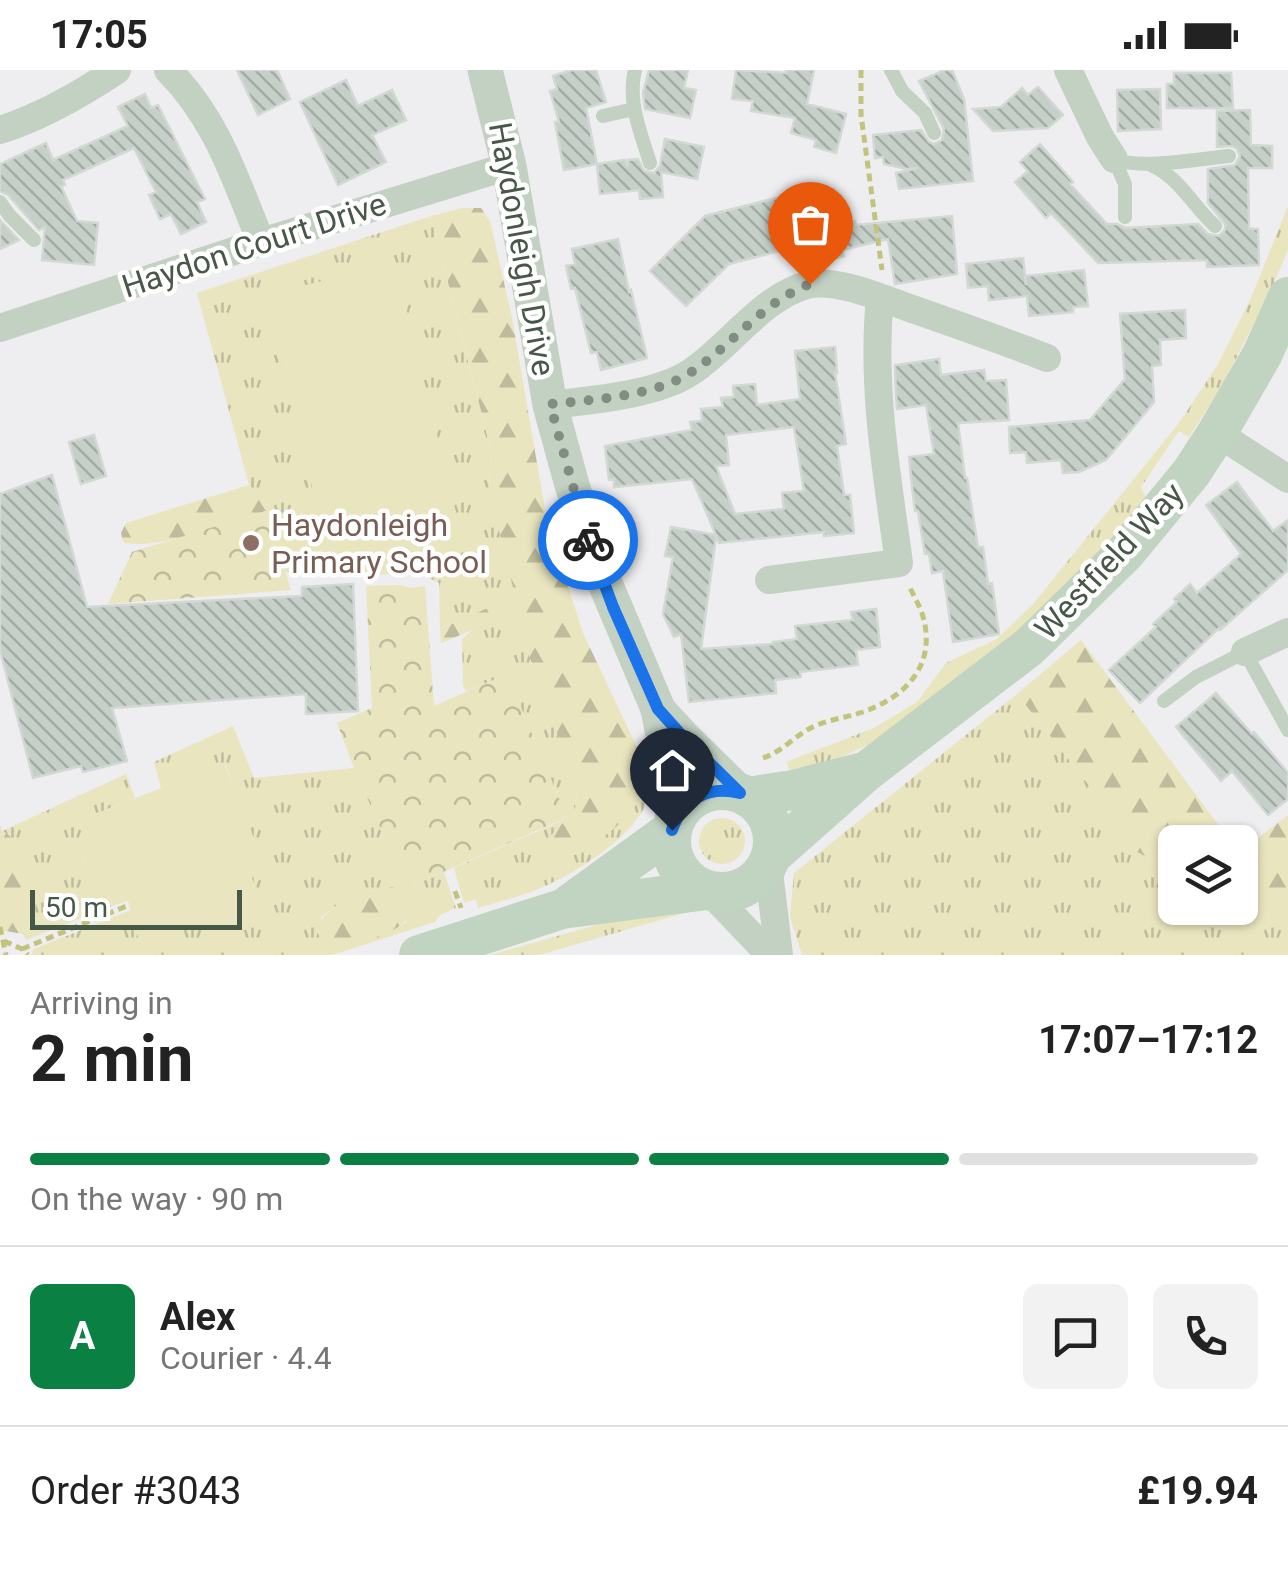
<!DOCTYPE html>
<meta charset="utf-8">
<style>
:root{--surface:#fff;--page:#f2f2f2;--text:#222;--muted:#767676;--line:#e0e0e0;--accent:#0b8043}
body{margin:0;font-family:Roboto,sans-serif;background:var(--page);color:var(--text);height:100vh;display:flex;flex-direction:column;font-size:38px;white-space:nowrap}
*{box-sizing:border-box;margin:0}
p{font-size:32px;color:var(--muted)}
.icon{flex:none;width:55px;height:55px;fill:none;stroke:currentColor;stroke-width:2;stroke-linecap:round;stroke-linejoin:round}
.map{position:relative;height:885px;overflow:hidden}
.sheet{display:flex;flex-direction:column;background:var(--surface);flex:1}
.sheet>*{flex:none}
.controls{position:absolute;left:1158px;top:755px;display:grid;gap:20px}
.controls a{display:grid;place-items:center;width:100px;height:100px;border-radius:15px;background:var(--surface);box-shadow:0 2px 8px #0004;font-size:50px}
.scale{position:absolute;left:30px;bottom:25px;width:212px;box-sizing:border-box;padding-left:10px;border:5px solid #475847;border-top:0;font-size:28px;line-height:35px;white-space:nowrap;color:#475847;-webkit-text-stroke:8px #fff;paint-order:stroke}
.pin{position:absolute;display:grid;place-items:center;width:85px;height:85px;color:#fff;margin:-102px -42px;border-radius:50% 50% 50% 0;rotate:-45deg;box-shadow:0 0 10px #0007}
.pin .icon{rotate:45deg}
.courier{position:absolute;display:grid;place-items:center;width:100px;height:100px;margin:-50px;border:8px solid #1a73e8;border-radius:50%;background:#fff;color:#222;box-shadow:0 2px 12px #0007}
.headline em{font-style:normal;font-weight:700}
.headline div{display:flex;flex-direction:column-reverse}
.headline{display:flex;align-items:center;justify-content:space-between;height:170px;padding:0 30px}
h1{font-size:65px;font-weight:700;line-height:75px}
.bar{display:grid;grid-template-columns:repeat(4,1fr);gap:15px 10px;align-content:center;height:120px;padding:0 30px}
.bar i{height:12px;border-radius:8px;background:var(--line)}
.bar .on{background:var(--accent)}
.bar p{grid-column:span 4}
.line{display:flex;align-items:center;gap:25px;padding:0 30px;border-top:2px solid var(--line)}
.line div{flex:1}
.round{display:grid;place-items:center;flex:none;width:105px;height:105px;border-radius:15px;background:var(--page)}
.status{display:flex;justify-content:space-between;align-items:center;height:70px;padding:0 50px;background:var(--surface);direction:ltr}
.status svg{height:28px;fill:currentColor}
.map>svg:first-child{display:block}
.grass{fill:url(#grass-tufts);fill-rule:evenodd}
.forest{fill:url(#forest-firs)}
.park{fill:url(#park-crowns)}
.pitch{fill:#e9e5bf}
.building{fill:url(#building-back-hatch);stroke:#d2d8d3;stroke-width:2.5;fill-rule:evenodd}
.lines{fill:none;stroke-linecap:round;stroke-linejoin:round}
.path{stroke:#c2c47b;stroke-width:5;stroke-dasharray:8 5;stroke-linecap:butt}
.service{stroke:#c2d1c2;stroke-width:14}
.minor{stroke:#c2d1c2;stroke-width:28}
.tertiary{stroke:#c2d1c2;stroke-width:35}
.secondary{stroke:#c1d4c2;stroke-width:40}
.done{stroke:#818c82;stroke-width:10;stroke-dasharray:0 18}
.route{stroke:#1a73e8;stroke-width:12}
.education-dot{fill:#8d6e63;stroke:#fff;stroke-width:4}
.labels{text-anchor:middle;stroke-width:9;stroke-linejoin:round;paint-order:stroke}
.street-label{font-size:32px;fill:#475847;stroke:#fff}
.education-label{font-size:32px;fill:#785e54;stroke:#fff;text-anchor:start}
</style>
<div class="status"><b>17:05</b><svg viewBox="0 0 49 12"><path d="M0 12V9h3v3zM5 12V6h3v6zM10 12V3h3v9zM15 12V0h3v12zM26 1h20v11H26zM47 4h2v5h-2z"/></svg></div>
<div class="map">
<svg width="1288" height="885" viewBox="0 0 1288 885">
<defs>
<pattern id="grass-tufts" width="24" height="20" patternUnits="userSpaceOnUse" patternTransform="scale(2.5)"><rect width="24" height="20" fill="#e9e5bf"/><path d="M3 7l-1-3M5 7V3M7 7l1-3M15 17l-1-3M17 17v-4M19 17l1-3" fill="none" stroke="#bfbc9d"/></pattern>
<pattern id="forest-firs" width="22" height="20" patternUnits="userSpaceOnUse" patternTransform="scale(2.5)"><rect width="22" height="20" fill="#e9e5bf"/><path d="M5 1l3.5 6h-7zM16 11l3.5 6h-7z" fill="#bfbc9d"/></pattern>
<pattern id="park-crowns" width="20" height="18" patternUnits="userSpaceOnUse" patternTransform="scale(2.5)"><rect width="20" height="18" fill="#e9e5bf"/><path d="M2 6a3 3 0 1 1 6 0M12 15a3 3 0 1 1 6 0" fill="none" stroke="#bfbc9d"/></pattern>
<pattern id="building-back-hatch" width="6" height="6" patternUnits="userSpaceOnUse" patternTransform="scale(2.5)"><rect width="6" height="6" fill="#c7cfc9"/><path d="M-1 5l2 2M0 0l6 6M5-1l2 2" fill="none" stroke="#a3aba5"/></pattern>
</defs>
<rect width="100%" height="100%" fill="#eeedef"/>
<!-- grass -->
<path class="grass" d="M1288 136V180L1271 220 1222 316 1189 367 1179 361 1141 417 1146 428 1108 473 1015 567 876 671 794 709 786 692 874 658 917 632 946 593 997 569 1034 533 1179 353 1217 296 1251 228Z
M431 146 491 381 489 417 515 526 440 559 439 513 421 504 302 505 285 502 266 441 249 415 197 223Z
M516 541 514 555 526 577 577 718 575 744 559 756 567 786C602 772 634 747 649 711 648 716 649 722 648 727 641 762 576 803 545 816 524 826 500 831 478 838L476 829 464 833 454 798 563 750 566 745 507 605 466 621 463 616 462 569C477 555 497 548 516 541Z
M1017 624 1092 719 1132 779 1175 803V838H1240V833L1277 844 1288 843V885H802L790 847 794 803Z
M233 656 254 708 354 698 407 818 444 802 456 838 440 845 435 852 332 885H31L34 879 131 840 139 869 199 854 243 784 246 747 251 745 240 718 235 720 225 693 161 718 154 692ZM373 820 407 852C381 867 354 873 323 873L321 847 337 835Z
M126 704 135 728 78 751 90 780 82 784 89 800 97 798 112 836 26 870 23 864C54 835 19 788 2 761Z
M699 771a23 23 0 1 1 46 0a23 23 0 1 1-46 0Z
M712 835 539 885H490L656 838Z"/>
<!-- forest -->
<path class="forest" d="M462 138H481L490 151 512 248 547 451 583 563 635 673 649 711C635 747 602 772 567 787L551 780 548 769 559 756 575 744 577 718 526 577 514 555 516 542 441 573 440 559 515 526 489 420 491 380 431 146Z
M249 415 266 441C231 451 156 482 123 472L121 463 126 453Z
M1081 570 1231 772H1175V803L1132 779 1092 719 1017 624Z
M1288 745V843L1277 844 1240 833V782Z
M0 754 2 761C30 773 46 843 23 864L0 860Z
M392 817 404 822 413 840C398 870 354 873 323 873L316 860C326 832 365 821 392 817Z"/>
<!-- park -->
<path class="park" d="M266 441 291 520 108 534 132 482Z
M402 515 410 518 425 516 434 636 507 604 566 745 563 749 407 818 354 698 337 653 372 638 366 516Z"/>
<!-- pitch -->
<path class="pitch" d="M395 193 458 450 328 482 265 225Z
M224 693 235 720 241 718 251 744 246 748 258 778 243 785 264 839 219 869 199 854 139 870 128 831 112 836 97 798 89 800 82 783 89 780 78 751Z"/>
<!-- building -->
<path class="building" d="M237 0H277L290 29 258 45Z
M572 0H596L606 32 586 38 597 94 564 100 555 52H559L550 21 557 19 553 6Z
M649 0H688L684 18 696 20 690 48 645 39 643 23Z
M736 0 786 3V0H814L807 34 846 44 836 83 814 77 816 70 791 63 795 48 751 41 753 31 732 29Z
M945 0H952L964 29 973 111 899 119 896 103 918 98 907 99 884 94 883 87 875 88 873 65 921 60 929 72 934 74 942 70 944 59 919 11Z
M1174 3H1231L1233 38H1167V14H1174Z
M346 10 358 36 392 20 406 50 372 65 386 92 338 115 300 32Z
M1038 17 1063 45 1048 58 993 61 973 39 1001 37 1022 18 1028 25Z
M1160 19 1161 59 1118 61 1117 20Z
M145 24 151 38 158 35 205 129 197 132 206 152 181 164 171 144 160 149 149 125 156 122 134 78 63 110 65 115 61 116 77 151 98 153 94 195 42 190 45 157 39 160 8 125 0 121V94L46 73 53 90 128 56 118 37Z
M1250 40 1251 75 1272 76V98H1248L1249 159H1258L1259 195 1207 197V190L1098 193 1051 143 1046 148 1015 112 1028 101 1020 92 1040 74 1073 112 1070 114 1107 154H1117L1126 158 1198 154 1208 164 1219 166 1225 160V154L1208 133V99L1235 95 1240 86 1237 79 1232 76 1217 77V41Z
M665 69 704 77 697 109 661 102 663 127 640 129 639 120 600 124 597 94 625 90 627 97 628 90 638 89 644 101 654 103 660 96Z
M804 121 811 155 843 147 845 153 855 151 856 155 952 146 957 204 895 214 888 169 842 180 844 186 819 192 812 160 814 172 729 194 686 236 650 201 705 146Z
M0 150 19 170 0 179Z
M618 169 629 222 631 220 647 288 601 300 597 282 591 283 575 218 571 219 566 196 575 194 572 179Z
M1023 188 1026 215 1025 206 1084 200 1088 236 1073 237V242L1029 246 1027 226 989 230 988 216 968 218 966 194Z
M1185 240 1186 268 1160 270 1161 295 1152 296 1154 332 1106 390 1079 402 1063 403 1061 390 1027 393 1026 382 1010 383 1009 357 1090 350 1125 309 1120 244Z
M835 277 837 303H835L846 374 837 376 844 425H850L854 463 824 466V462L719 473 716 466 701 579 773 574V572L797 569 795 556 853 550 851 542 876 539 880 577 856 580 858 595 800 602 801 607 775 610 776 623 689 632 681 564 674 567 663 544 673 487 665 486 671 457 716 465 692 409 614 417V409L609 410 605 376 692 360 690 352 702 351 701 339 723 337 721 328 734 327 733 316 755 314 757 335 800 329 795 281ZM794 357 804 421 782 423 784 439 735 444 716 396 729 395 726 365Z
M939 289 941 305 984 300 986 311 1006 310 1009 350 958 353 965 408H967L978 477H983L988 514 992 513 999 564 953 572 943 501 932 503 929 484H925L918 441H915L912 416 909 387 934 384 926 335 897 339 896 326 895 295Z
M94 365 106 406 81 414 69 372Z
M52 405 87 537 302 526V517L353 514 358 641 306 644V624L112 638 127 691 83 702 81 696 33 708 0 580V424Z
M1237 412 1273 461 1288 450V500L1220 560 1219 558 1140 633 1109 600 1156 557 1153 554 1177 532 1174 529 1190 514 1197 523 1241 484 1206 435Z
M1216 623 1252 664 1254 662 1288 703V729L1268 745 1232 701 1221 711 1176 657Z"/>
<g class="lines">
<!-- path -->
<path class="path" d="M861 0V45L882 200
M763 688C784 681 797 663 817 655 832 649 848 647 863 642 902 628 933 600 925 555 923 542 916 530 910 518
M455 821 461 838
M0 857 6 885
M4 871 22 879 28 885
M22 879 129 835"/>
<!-- service -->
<path class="service" d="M635 0C627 32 641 63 650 93
M891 0 902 21 925 43 934 63
M603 46 634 39
M1151 95C1178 106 1194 137 1215 156
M0 132 10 146 34 170
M1125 147V114L1114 89C1137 100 1201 89 1229 86
M1164 631 1196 607 1245 582 1288 660"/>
<!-- minor -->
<path class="minor" d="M168 0C217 49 235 109 261 172
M1068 0 1100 67 1114 89
M0 60C41 47 81 24 117 0
M0 258 261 172 509 96
M550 335C591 330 657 325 691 302 729 277 762 227 807 215 837 207 888 231 918 241 961 256 1004 271 1047 288
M1217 363 1288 409
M769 510 899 493C887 405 871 316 880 228
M1245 582 1288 562
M768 794 779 885
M709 821 770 885"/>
<!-- tertiary -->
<path class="tertiary" d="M485 0 509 96 550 335 572 415 597 494 658 639 671 707 673 754
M658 640 684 668 740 723"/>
<!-- secondary -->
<path class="secondary" d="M671 771a51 51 0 1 1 102 0a51 51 0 1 1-102 0Z
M747 727 793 720 863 702
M771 786 867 701 1029 577 1125 483 1191 403 1217 363 1262 285 1288 227
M570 834 672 760
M419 885 562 839 707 820"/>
</g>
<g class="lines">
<!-- done -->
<path class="done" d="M588 470 550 334C593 330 657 326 693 301 734 273 763 232 810 214"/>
<!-- route -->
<path class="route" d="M588 470 613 537 658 639 684 668 740 723C709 715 682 729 672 760"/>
</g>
<!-- markers -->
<circle class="education-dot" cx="251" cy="473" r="10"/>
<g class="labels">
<!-- street labels -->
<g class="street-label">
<text transform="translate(254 175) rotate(-18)" y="11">Haydon Court Drive</text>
<text transform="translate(522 179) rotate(80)" y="11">Haydonleigh Drive</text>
<text transform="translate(1109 491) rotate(-47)" y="11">Westfield Way</text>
</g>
<!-- education labels -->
<g class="education-label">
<text x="271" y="466">Haydonleigh<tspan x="271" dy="37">Primary School</tspan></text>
</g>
</g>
</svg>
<div class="controls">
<a><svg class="icon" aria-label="layers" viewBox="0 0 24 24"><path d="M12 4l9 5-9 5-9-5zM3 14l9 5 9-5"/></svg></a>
</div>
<div class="scale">50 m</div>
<div class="pin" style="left:810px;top:214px;background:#ea580c"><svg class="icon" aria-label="bag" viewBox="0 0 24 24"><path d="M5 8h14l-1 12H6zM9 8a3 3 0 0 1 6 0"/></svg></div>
<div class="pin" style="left:672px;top:760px;background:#1f2937"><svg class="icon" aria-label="home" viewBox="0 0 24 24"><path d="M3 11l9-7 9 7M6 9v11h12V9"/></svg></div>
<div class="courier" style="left:588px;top:470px"><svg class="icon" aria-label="bike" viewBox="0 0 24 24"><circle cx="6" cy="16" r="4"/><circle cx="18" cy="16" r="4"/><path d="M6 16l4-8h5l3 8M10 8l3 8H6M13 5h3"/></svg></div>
</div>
<section class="sheet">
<div class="headline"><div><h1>2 min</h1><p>Arriving in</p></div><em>17:07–17:12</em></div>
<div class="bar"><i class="on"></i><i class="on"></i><i class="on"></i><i></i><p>On the way · 90 m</p></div>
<div class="line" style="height:180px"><b class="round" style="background:var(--accent);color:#fff">A</b><div><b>Alex</b><p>Courier · 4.4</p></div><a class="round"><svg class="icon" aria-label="chat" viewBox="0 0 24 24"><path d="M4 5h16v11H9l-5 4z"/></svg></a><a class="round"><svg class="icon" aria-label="phone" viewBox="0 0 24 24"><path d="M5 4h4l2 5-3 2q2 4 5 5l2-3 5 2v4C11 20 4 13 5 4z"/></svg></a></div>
<div class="line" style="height:130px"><div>Order #3043</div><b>£19.94</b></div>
</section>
